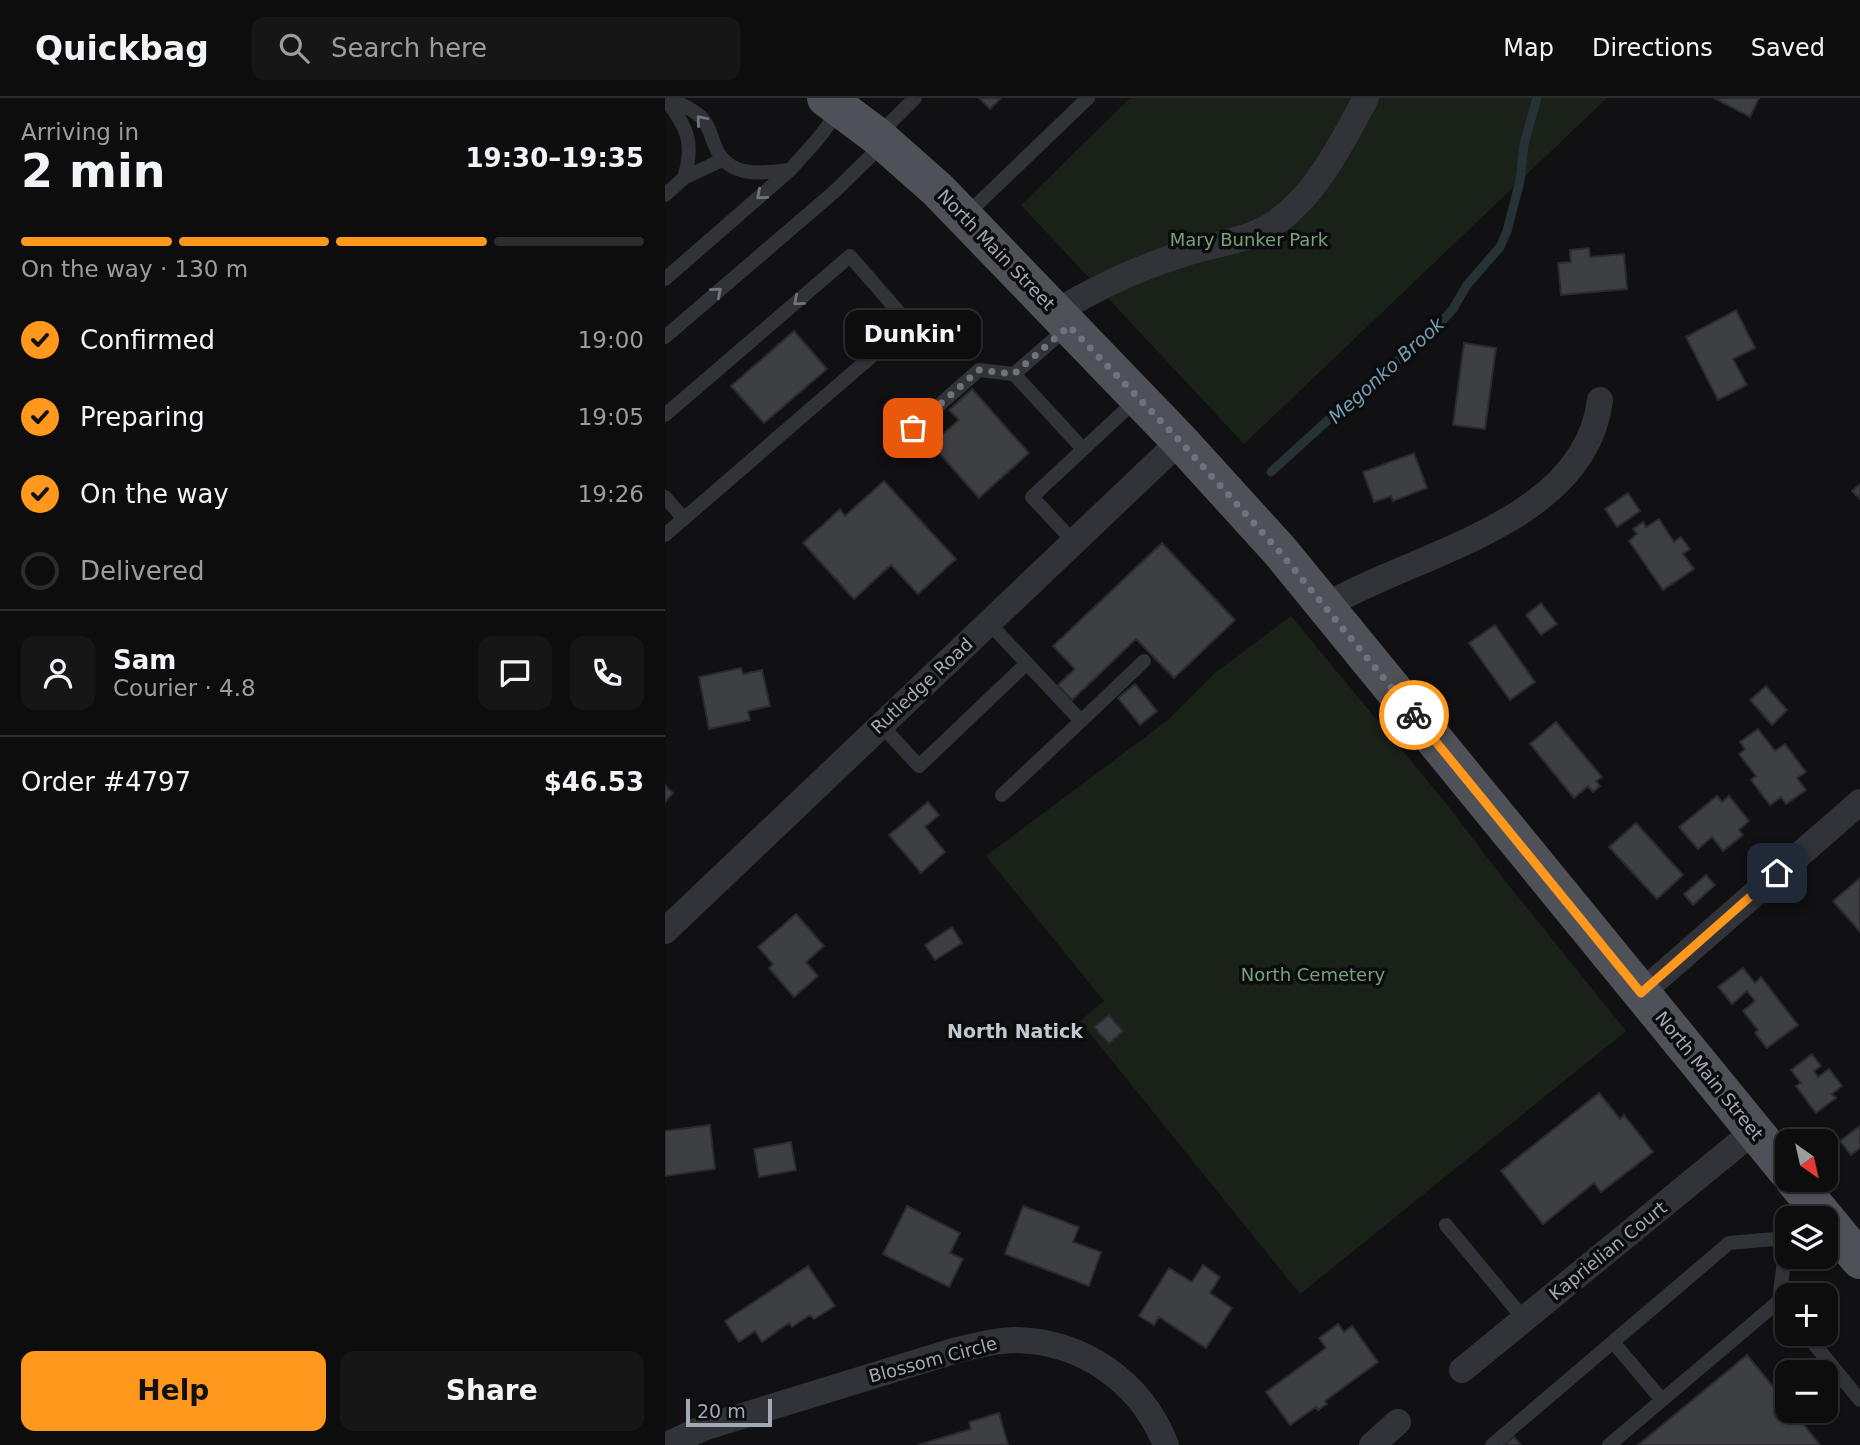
<!DOCTYPE html>
<meta charset="utf-8">
<style>
:root{--surface:#0d0d0e;--page:#161617;--text:#f1f3f6;--muted:#9a9c9e;--line:#2d2d2e;--accent:#ff981d}
body{margin:0;font-family:"DejaVu Sans",sans-serif;background:var(--page);color:var(--text);height:100vh;display:flex;flex-direction:column;font-size:26px;white-space:nowrap}
*{box-sizing:border-box;margin:0}
p{font-size:23px;color:var(--muted)}
.icon{flex:none;width:38px;height:38px;fill:none;stroke:currentColor;stroke-width:2;stroke-linecap:round;stroke-linejoin:round}
.map{position:relative;flex:1;overflow:hidden}
.details{display:flex;flex-direction:column;background:var(--surface);width:665px}
.details>*{flex:none}
.needle{width:46px;rotate:146deg}
.buttons{position:absolute;left:1110px;top:1031px;display:grid;gap:14px}
.buttons a{display:grid;place-items:center;width:63px;height:63px;border-radius:14px;background:var(--surface);box-shadow:0 2px 5px #0004,0 0 0 2px var(--line);font-size:35px}
.scale{position:absolute;left:21px;bottom:18px;width:86px;box-sizing:border-box;padding-left:7px;border:4px solid #a1a9b5;border-top:0;font-size:19px;line-height:24px;white-space:nowrap;color:#a1a9b5;-webkit-text-stroke:5px #0c0c0e;paint-order:stroke}
.pin{position:absolute;display:grid;place-items:center;width:60px;height:60px;color:#fff;margin:-30px;border-radius:14px;box-shadow:0 4px 10px #0006}
.courier{position:absolute;display:grid;place-items:center;width:70px;height:70px;margin:-35px;border:5px solid #ff981d;border-radius:50%;background:#fff;color:#222;box-shadow:0 2px 9px #0007}
.bubble{position:absolute;height:49px;border-radius:14px;background:var(--surface);box-shadow:0 2px 5px #0004,0 0 0 2px var(--line);font-size:23px;font-weight:600;line-height:49px;text-align:center}
.head em{font-style:normal;font-weight:600}
.head div{display:flex;flex-direction:column-reverse}
.head{display:flex;align-items:center;justify-content:space-between;height:119px;padding:0 21px}
h1{font-size:46px;font-weight:600;line-height:52px}
.bar{display:grid;grid-template-columns:repeat(4,1fr);gap:10px 7px;align-content:center;height:84px;padding:0 21px}
.bar i{height:9px;border-radius:5px;background:var(--line)}
.bar .current{background:var(--accent)}
.bar p{grid-column:span 4}
.line{display:flex;align-items:center;gap:18px;padding:0 21px;border-top:2px solid var(--line)}
.line div{flex:1}
.round{display:grid;place-items:center;flex:none;width:74px;height:74px;border-radius:14px;background:var(--page)}
ol{padding:0 21px;list-style:none}
li{display:flex;align-items:center;gap:21px;height:77px}
li p{margin-inline-start:auto}
li .icon{padding:7px;border-radius:50%;background:var(--accent);color:#111;stroke-width:4}
li:last-child{color:var(--muted)}
li i{width:38px;height:38px;border:4px solid var(--line);border-radius:50%}
.button{display:flex;gap:14px;margin-top:auto;padding:14px 21px}
.button a{flex:1;height:80px;border-radius:14px;background:var(--accent);color:#111;font-size:28px;font-weight:600;line-height:80px;text-align:center}
.button a+a{background:var(--page);color:var(--text)}
header{display:flex;align-items:center;gap:42px;box-sizing:border-box;height:98px;padding:0 35px;background:var(--surface);border-bottom:2px solid var(--line)}
header strong{font-size:33px}
nav{display:flex;gap:38px;margin-inline-start:auto;font-size:24px}
.search{width:490px;height:63px;background:var(--page);display:flex;align-items:center;gap:18px;box-sizing:border-box;padding:0 24px;border-radius:14px;color:var(--muted);font-size:26px}
main{display:flex;flex:1;min-height:0}
.map>svg:first-child{display:block}
.green{fill:#192119}
.lines{fill:none;stroke-linecap:round;stroke-linejoin:round}
.stream{stroke:#273237;stroke-width:9}
.building{fill:#3d3f43;stroke:#2b2b2f;stroke-width:2}
.lane{stroke:#323338;stroke-width:14}
.street{stroke:#323338;stroke-width:26}
.primary{stroke:#4e5157;stroke-width:38}
.oneway{stroke:#6f747d}
.done{stroke:#6f747c;stroke-width:7;stroke-dasharray:0 12.6}
.route{stroke:#ff981d;stroke-width:9}
.labels{text-anchor:middle;stroke-width:7;stroke-linejoin:round;paint-order:stroke}
.park-label{font-size:18px;fill:#79a177;stroke:#0c0c0e}
.street-label{font-size:18px;fill:#a1a9b5;stroke:#0c0c0e}
.water-label{font-size:19px;font-style:italic;fill:#759db3;stroke:#0c0c0e}
.neighbourhood-label{font-size:19px;font-weight:bold;fill:#c2c8d0;stroke:#0c0c0e}
</style>
<header>
<strong>Quickbag</strong>
<div class="search"><svg class="icon" aria-label="search" viewBox="0 0 24 24"><circle cx="10" cy="10" r="6"/><path d="M15 15l6 6"/></svg>Search here</div>
<nav><a>Map</a><a>Directions</a><a>Saved</a></nav>
</header>
<main>
<section class="details">
<div class="head"><div><h1>2 min</h1><p>Arriving in</p></div><em>19:30–19:35</em></div>
<div class="bar"><i class="current"></i><i class="current"></i><i class="current"></i><i></i><p>On the way · 130 m</p></div>
<ol>
<li><svg class="icon" aria-label="check" viewBox="0 0 24 24"><path d="M5 12l5 5 9-10"/></svg>Confirmed<p>19:00</p></li>
<li><svg class="icon" aria-label="check" viewBox="0 0 24 24"><path d="M5 12l5 5 9-10"/></svg>Preparing<p>19:05</p></li>
<li><svg class="icon" aria-label="check" viewBox="0 0 24 24"><path d="M5 12l5 5 9-10"/></svg>On the way<p>19:26</p></li>
<li><i></i>Delivered</li>
</ol>
<div class="line" style="height:126px"><a class="round"><svg class="icon" aria-label="person" viewBox="0 0 24 24"><circle cx="12" cy="8" r="4"/><path d="M4 21q1-7 8-7t8 7"/></svg></a><div><b>Sam</b><p>Courier · 4.8</p></div><a class="round"><svg class="icon" aria-label="chat" viewBox="0 0 24 24"><path d="M4 5h16v11H9l-5 4z"/></svg></a><a class="round"><svg class="icon" aria-label="phone" viewBox="0 0 24 24"><path d="M5 4h4l2 5-3 2q2 4 5 5l2-3 5 2v4C11 20 4 13 5 4z"/></svg></a></div>
<div class="line" style="height:91px"><div>Order #4797</div><b>$46.53</b></div>
<div class="button"><a>Help</a><a>Share</a></div>
</section>
<div class="map">
<svg width="1195" height="1347" viewBox="0 0 1195 1347">
<rect width="100%" height="100%" fill="#111113"/>
<!-- green -->
<path class="green" d="M465 0H942L579 346 356 107Z
M626 518 780 704 841 784 961 933 635 1196 415 923 439 903 321 758 503 622 550 575Z"/>
<g class="lines">
<!-- stream -->
<path class="stream" d="M606 374 696 292 727 268 778 222 788 211 802 187 835 149 842 133 855 83 859 46 872 0"/>
</g>
<!-- building -->
<path class="building" d="M314 0H336L325 11Z
M1049 0H1094L1085 19Z
M924 150 925 159 959 156 962 191 896 197 893 165 906 164 905 152Z
M1071 212 1090 250 1068 261 1082 287 1053 302 1021 239Z
M129 233 162 271 99 325 66 288Z
M799 245 831 250 820 331 788 327Z
M307 291 364 355 314 400 266 346 294 322 284 312Z
M749 355 762 390 728 403 726 398 709 404 698 374Z
M219 383 291 461 253 496 226 467 189 501 138 445 175 411 180 418Z
M1195 386V401L1187 393Z
M963 395 975 413 952 429 940 411Z
M994 421 1009 444 1016 439 1025 451 1018 456 1029 471 998 492 964 443 972 436 968 431 978 424 981 429Z
M497 445 570 522 509 580 471 541 407 602 393 587 410 571 388 548Z
M876 505 892 526 876 537 861 517Z
M830 527 870 584 845 602 804 545Z
M76 570 78 576 97 572 105 608 83 613 85 622 44 631 34 579Z
M470 586 492 613 475 627 453 600Z
M1101 588 1122 612 1107 627 1085 602Z
M891 624 937 679 931 683 935 688 928 694 923 688 909 700 865 646Z
M1093 631 1110 653 1120 646 1141 674 1132 680 1141 692 1121 706 1116 699 1105 707 1086 682 1091 678 1074 656 1080 651 1075 644Z
M0 687 8 695 0 704Z
M1052 698 1057 704 1064 698 1084 723 1074 732 1078 737 1058 753 1047 739 1033 751 1014 729Z
M263 704 274 717 260 729 280 754 256 775 224 737Z
M971 725 1018 777 992 801 944 749Z
M1041 777 1050 787 1028 807 1019 796Z
M1195 780V834L1168 803Z
M131 816 159 848 141 864 153 878 129 899 104 870 108 866 93 849Z
M287 829 297 845 270 862 260 847Z
M1078 870 1090 885 1096 879 1133 927 1102 950 1090 935 1093 932 1078 913 1090 903 1082 893 1067 906 1053 889Z
M444 917 458 933 444 946 429 929Z
M1147 956 1156 968 1149 973 1153 979 1164 971 1177 988 1167 996 1171 1000 1151 1015 1131 988 1136 985 1126 972Z
M934 995 955 1021 959 1017 988 1054 936 1094 929 1085 878 1126 836 1073Z
M45 1027 50 1071 0 1078V1033Z
M1195 1028V1050L1186 1057 1175 1043Z
M126 1044 131 1072 94 1079 89 1051Z
M242 1108 295 1135 285 1155 298 1161 284 1189 218 1156Z
M358 1108 414 1129 408 1144 436 1154 424 1188 340 1156Z
M538 1167 555 1179 545 1195 567 1210 541 1250 494 1219 489 1227 474 1218 504 1170 527 1184Z
M143 1168 170 1208 149 1221 145 1217 127 1229 124 1225 97 1244 90 1233 74 1244 60 1223Z
M673 1226 679 1234 687 1228 713 1264 660 1303 662 1306 653 1312 651 1309 625 1327 601 1294 661 1250 654 1240Z
M1082 1257 1122 1306V1312H1127L1155 1347H973Z
M334 1315 343 1347H253L306 1331 304 1324Z
M849 1339 856 1347H839Z"/>
<g class="lines">
<!-- lane -->
<path class="lane" d="M3 0C14 6 27 10 36 19 44 27 46 38 50 48 63 81 97 75 125 72
M1 1C22 30 30 44 19 80
M214 36 250 0
M0 97 19 80 57 62
M300 118 423 0
M0 181 125 72 152 42 174 13
M403 229 349 276 418 351
M0 239 169 94 219 45
M0 317 185 158 244 226 0 437
M248 330 314 272 349 276
M0 399 19 421
M409 444 367 399 472 301
M324 525 416 623 479 563
M216 627 254 668 362 565
M337 697 416 623
M781 1127 859 1221
M1122 1139 1114 1203 1122 1213
M1141 1236 1195 1302
M948 1244 997 1302
M827 1347 1064 1145 1120 1140
M944 1347 1114 1203"/>
<!-- street -->
<path class="street" d="M391 214C432 189 473 170 518 156 549 146 583 143 610 125 652 96 677 44 701 0
M661 508C749 455 920 426 935 302
M0 833 515 343
M976 895 1195 704
M797 1272 1089 1033
M2 1347 38 1330 292 1252C311 1248 330 1242 350 1242 418 1243 476 1284 501 1347
M707 1347 733 1324"/>
<!-- primary -->
<path class="primary" d="M161 0 212 38 273 92 515 343 615 453 1122 1073
M1129 1082 1195 1162"/>
</g>
<!-- one-way arrows -->
<defs><path id="oneway-chevron" d="M-2-3.5L2.5 0L-2 3.5" fill="none" stroke-width="1.6" stroke-linecap="round" stroke-linejoin="round" transform="scale(1.75)"/></defs>
<g class="oneway">
<use href="#oneway-chevron" transform="translate(36 22) rotate(-130)"/>
<use href="#oneway-chevron" transform="translate(96 97) rotate(139)"/>
<use href="#oneway-chevron" transform="translate(52 194) rotate(-41)"/>
<use href="#oneway-chevron" transform="translate(133 203) rotate(140)"/>
</g>
<g class="lines">
<!-- done -->
<path class="done" d="M248 330 314 272 349 276 404 228 515 343 614 453 749 617"/>
<!-- route -->
<path class="route" d="M749 617 976 895 1112 775"/>
</g>
<g class="labels">
<!-- park labels -->
<g class="park-label">
<text x="584" y="148">Mary Bunker Park</text>
<text x="648" y="883">North Cemetery</text>
</g>
<!-- street labels -->
<g class="street-label">
<text transform="translate(331 152) rotate(46)" y="6">North Main Street</text>
<text transform="translate(257 588) rotate(-43)" y="6">Rutledge Road</text>
<text transform="translate(1044 978) rotate(51)" y="6">North Main Street</text>
<text transform="translate(943 1153) rotate(-39)" y="6">Kaprielian Court</text>
<text transform="translate(268 1262) rotate(-15)" y="6">Blossom Circle</text>
</g>
<!-- water labels -->
<g class="water-label">
<text transform="translate(721 272) rotate(-42)" y="7">Megonko Brook</text>
</g>
<!-- neighbourhood labels -->
<g class="neighbourhood-label">
<text x="350" y="940">North Natick</text>
</g>
</g>
</svg>
<div class="buttons">
<a><svg class="needle" viewBox="-14 -14 28 28"><path d="M0-13l5 13h-10z" fill="#e53935"/><path d="M0 13l5-13h-10z" fill="#9a9c9e"/></svg></a>
<a><svg class="icon" aria-label="layers" viewBox="0 0 24 24"><path d="M12 4l9 5-9 5-9-5zM3 14l9 5 9-5"/></svg></a>
<a>+</a>
<a>−</a>
</div>
<div class="scale">20 m</div>
<div class="pin" style="left:248px;top:330px;background:#ea580c"><svg class="icon" aria-label="bag" viewBox="0 0 24 24"><path d="M5 8h14l-1 12H6zM9 8a3 3 0 0 1 6 0"/></svg></div>
<div class="pin" style="left:1112px;top:775px;background:#1f2937"><svg class="icon" aria-label="home" viewBox="0 0 24 24"><path d="M3 11l9-7 9 7M6 9v11h12V9"/></svg></div>
<div class="courier" style="left:749px;top:617px"><svg class="icon" aria-label="bike" viewBox="0 0 24 24"><circle cx="6" cy="16" r="4"/><circle cx="18" cy="16" r="4"/><path d="M6 16l4-8h5l3 8M10 8l3 8H6M13 5h3"/></svg></div>
<div class="bubble" style="left:180px;top:212px;width:136px">Dunkin'</div>
</div>
</main>
